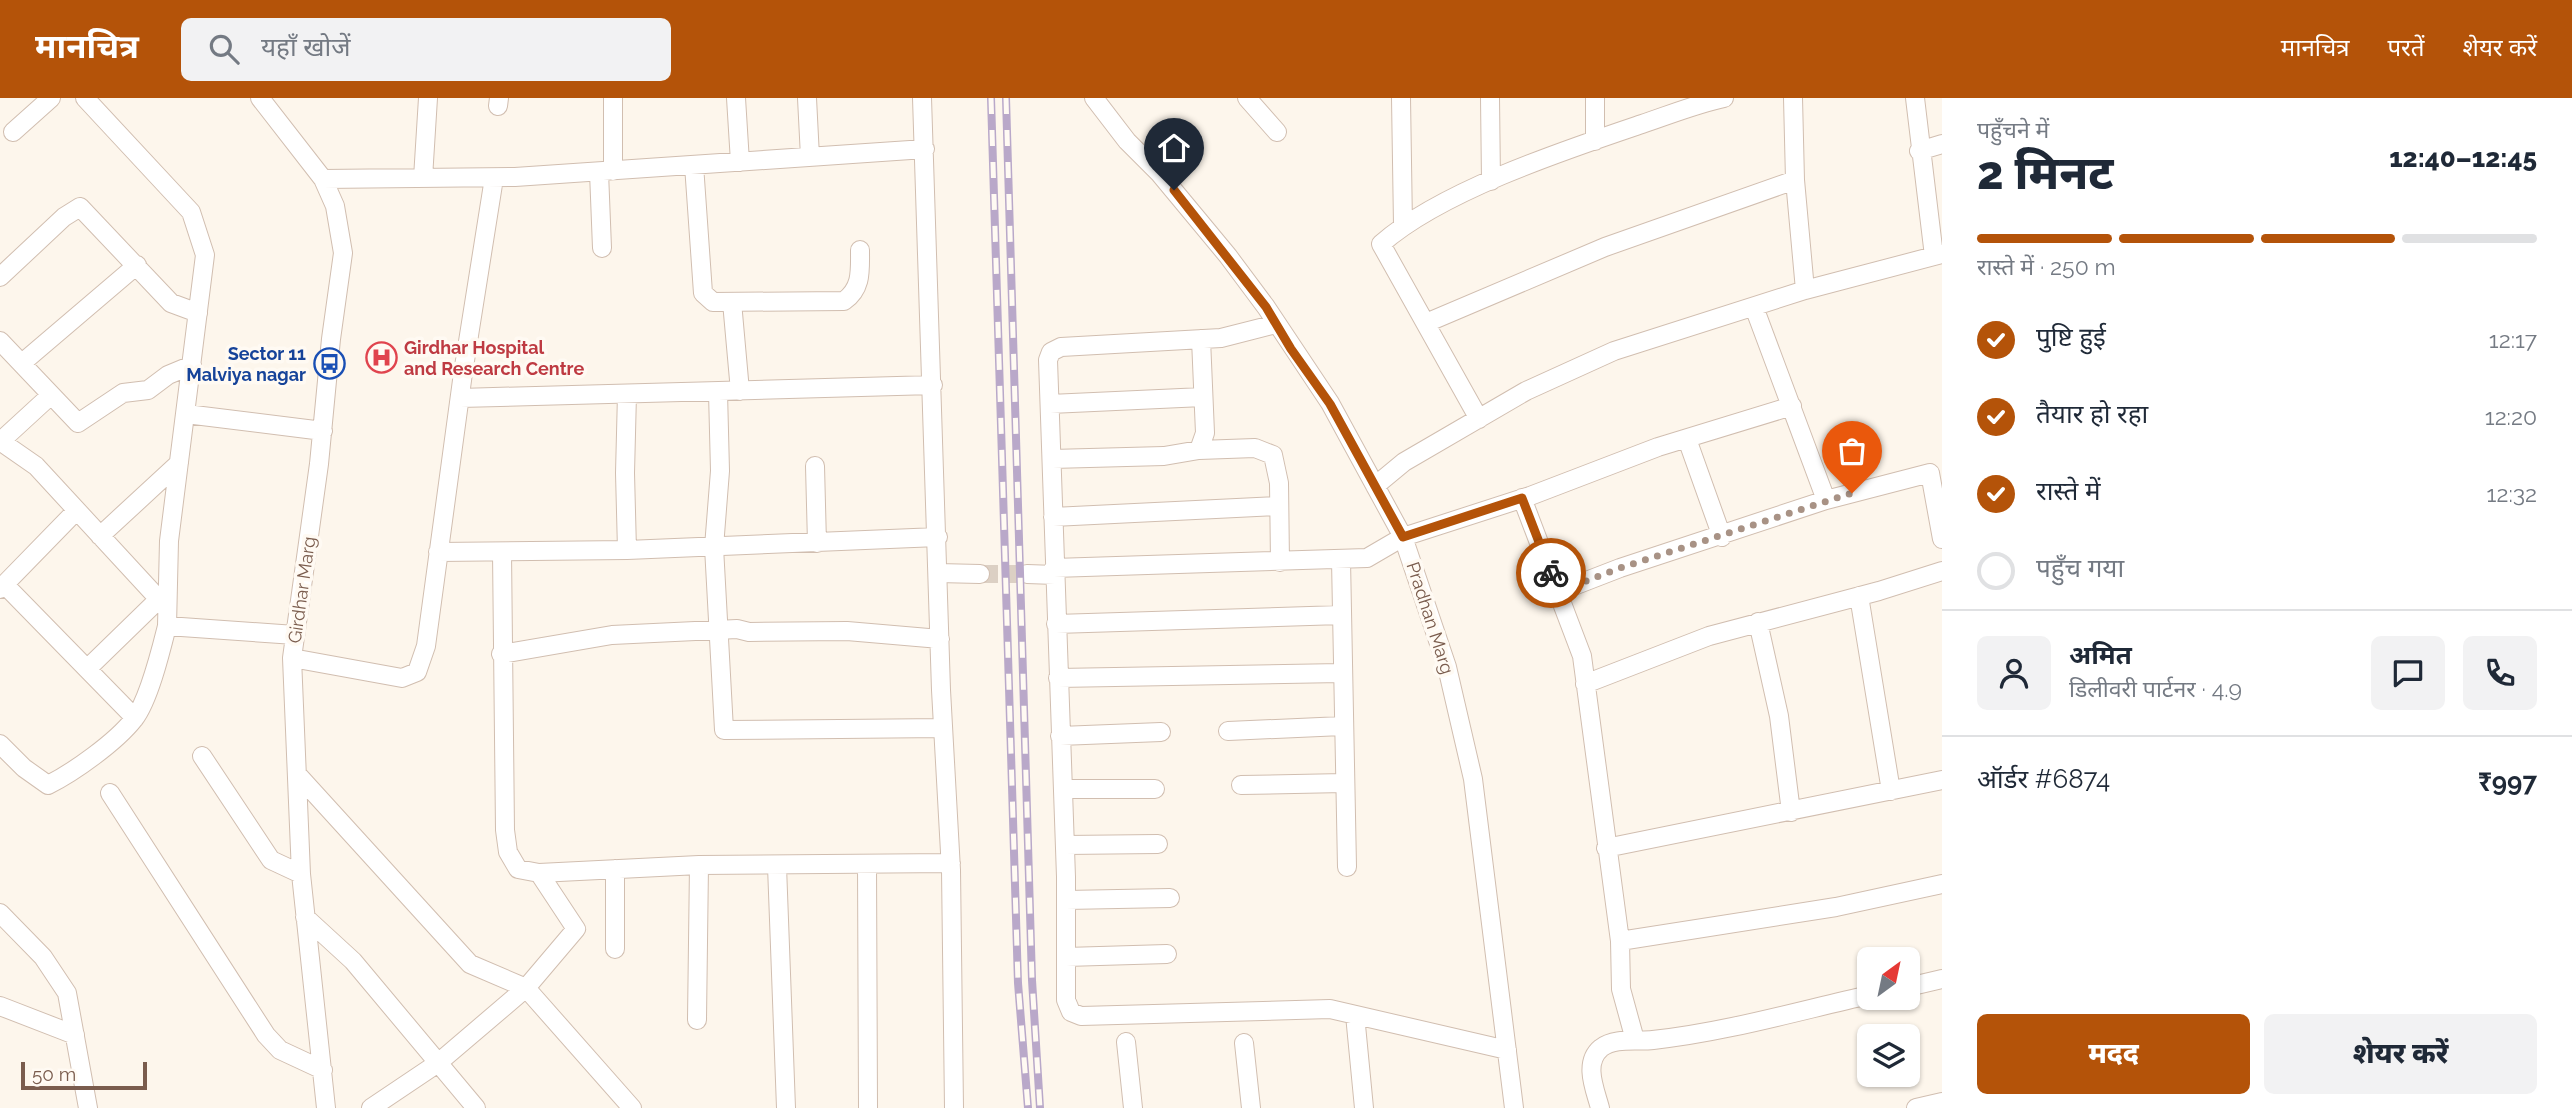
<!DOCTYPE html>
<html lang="hi">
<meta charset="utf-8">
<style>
:root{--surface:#fff;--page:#f2f2f3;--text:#1f2937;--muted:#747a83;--line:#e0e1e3;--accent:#b45309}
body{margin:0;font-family:Raleway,"Noto Sans Devanagari",sans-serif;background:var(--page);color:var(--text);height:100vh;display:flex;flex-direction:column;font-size:26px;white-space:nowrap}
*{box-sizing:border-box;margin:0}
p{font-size:23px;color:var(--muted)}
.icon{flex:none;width:38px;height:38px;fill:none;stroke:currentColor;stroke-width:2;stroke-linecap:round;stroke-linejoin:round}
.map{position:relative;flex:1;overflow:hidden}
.sheet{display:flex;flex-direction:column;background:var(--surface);width:630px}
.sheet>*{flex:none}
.needle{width:46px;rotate:33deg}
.tools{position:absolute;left:1857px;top:849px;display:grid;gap:14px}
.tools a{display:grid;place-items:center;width:63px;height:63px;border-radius:10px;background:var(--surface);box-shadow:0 2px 5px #0004;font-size:35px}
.scale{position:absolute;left:21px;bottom:18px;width:126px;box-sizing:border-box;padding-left:7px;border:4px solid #7a5c4d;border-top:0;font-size:19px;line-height:24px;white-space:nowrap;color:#7a5c4d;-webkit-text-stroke:5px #fffaf3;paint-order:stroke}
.pin{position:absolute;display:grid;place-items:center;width:60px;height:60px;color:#fff;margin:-72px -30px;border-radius:50% 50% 50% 0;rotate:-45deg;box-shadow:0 0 7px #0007}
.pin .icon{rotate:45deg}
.courier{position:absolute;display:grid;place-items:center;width:70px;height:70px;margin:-35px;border:5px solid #b45309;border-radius:50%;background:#fff;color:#222;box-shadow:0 2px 9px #0007}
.summary em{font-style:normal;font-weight:800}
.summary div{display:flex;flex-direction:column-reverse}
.summary{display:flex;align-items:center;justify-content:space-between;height:119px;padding:0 35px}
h1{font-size:46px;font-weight:800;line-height:52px}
.bar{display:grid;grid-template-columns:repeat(4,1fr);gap:10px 7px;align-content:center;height:84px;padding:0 35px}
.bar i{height:9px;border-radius:5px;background:var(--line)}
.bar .on{background:var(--accent)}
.bar p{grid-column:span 4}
.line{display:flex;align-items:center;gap:18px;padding:0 35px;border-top:2px solid var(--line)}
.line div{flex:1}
.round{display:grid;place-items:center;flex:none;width:74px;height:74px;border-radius:10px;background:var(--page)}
ol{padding:0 35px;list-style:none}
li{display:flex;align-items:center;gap:21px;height:77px}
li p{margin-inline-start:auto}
li .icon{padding:7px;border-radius:50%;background:var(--accent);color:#fff;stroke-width:4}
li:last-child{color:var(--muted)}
li i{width:38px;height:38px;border:4px solid var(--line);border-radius:50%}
.action{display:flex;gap:14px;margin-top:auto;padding:14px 35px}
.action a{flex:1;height:80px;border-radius:10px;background:var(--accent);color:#fff;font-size:28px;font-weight:800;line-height:80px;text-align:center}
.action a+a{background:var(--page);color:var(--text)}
header{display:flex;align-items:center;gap:42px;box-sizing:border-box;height:98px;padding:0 35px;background:var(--accent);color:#fff}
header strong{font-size:33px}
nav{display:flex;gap:38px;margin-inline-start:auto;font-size:24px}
.search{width:490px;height:63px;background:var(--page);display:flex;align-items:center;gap:18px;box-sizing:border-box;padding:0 24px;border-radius:10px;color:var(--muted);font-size:26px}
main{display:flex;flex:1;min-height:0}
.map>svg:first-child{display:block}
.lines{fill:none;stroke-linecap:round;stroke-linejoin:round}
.minor-tunnel{stroke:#dcd0c4;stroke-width:18;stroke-dasharray:18 9;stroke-linecap:butt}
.minor-casing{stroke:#d1beb0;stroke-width:20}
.minor{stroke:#fff;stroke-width:18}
.rail-casing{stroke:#b9a8c9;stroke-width:8}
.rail{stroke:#fffaf3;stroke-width:5;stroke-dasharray:16;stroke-linecap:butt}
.done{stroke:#a89285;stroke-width:7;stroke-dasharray:0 12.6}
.route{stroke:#b45309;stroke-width:9}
.labels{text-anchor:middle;stroke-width:7;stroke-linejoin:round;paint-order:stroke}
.health-label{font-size:18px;font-weight:bold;fill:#be3a42;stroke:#fffaf3;text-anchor:start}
.transit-label{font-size:18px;font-weight:bold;fill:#164399;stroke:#fffaf3;text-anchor:end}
.street-label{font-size:18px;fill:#7a5c4d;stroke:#fffaf3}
</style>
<header>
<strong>मानचित्र</strong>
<div class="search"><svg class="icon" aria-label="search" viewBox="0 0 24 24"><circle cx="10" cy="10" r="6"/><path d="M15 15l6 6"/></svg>यहाँ खोजें</div>
<nav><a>मानचित्र</a><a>परतें</a><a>शेयर करें</a></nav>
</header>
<main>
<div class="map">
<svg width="1942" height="1010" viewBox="0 0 1942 1010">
<rect width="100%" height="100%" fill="#fdf6ec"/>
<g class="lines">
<!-- minor-tunnel -->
<path class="minor-tunnel" d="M980 476H1027"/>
<defs>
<path id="minor" d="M85 0 191 114 205 157 169 443 167 528
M260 0 323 81 335 108 343 155 331 241 319 366 292 560 301 776 326 1010
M613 0V73
M736 0 740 64
M807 0 810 59
M922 0 941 592 951 772 954 1010
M1094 0 1127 43 1160 76 1228 158 1266 209 1330 305 1403 439 1447 569 1473 681 1514 1010
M1247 0 1277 34
M1401 0 1403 127
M1490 0 1491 83
M1595 0V43
M1793 0 1795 82 1805 192
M1915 0 1934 158
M498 8 499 0
M13 34 51 0
M1919 53 1942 46
M694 67 703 195 713 204 844 203C862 190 860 173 860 152
M599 74 602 150
M423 80 428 0
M323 81 515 79 925 51
M0 179 64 119 80 109 171 205 198 215
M732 204 740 293
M1754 209 1826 402
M1426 225 1605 149 1795 82
M1276 226 1221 240 1061 249 1051 254 1048 262 1066 779V902L1071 914 1081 918 1330 911 1507 952
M0 243 78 325 123 295 148 292 168 277 192 267
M22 265 137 167
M718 294 720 373 714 449 724 632 943 630
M460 300 933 287
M1050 306 1203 299
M186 316 323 333
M1479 321 1381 146C1441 93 1565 52 1642 26 1669 17 1696 6 1724 0
M1687 341 1722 439
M2 342 51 297
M0 343 36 368 167 510
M1199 352 1255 350 1273 357 1279 385 1280 464
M1052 361 1164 358 1199 352 1205 335 1201 241
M815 368 817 445
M1375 388 1404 364 1526 293 1614 253 1805 192 1942 156
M1522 400 1582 558 1620 843 1621 891 1635 942
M1053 419 1279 408
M100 438 179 365
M627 452 625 375 627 296
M438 454 627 452 938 439
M502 454 505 732 508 754 518 771 539 775 699 767 951 765
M1341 462 1347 769
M1054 470 1367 460 1403 439 1530 398 1658 349 1792 308
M938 475 980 476
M1027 476 1055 477
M4 486 135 620
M0 491 76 413
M1558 494 1620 470 1826 402 1930 375 1942 441
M1859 498 1891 693
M1758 524 1779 618 1791 714
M1056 526 1341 517
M501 556 612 537 737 531 749 534 847 533 940 541
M292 560 402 580 417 574 426 548 463 275 494 80
M87 571 159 501
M1058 580 1341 575
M1585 586 1709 538 1879 493 1942 473
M1228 633 1342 628
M1060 638 1161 634
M0 646 24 670 48 687C74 674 116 644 134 621 149 602 161 552 167 528L295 537
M202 658 271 762 301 776
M297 676 470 866 526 890 632 1010
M1241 687 1344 685
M1063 691H1155
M110 695 266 937 280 952 323 972
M1065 747 1158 746
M1606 750 1942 682
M867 766 868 1010
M777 768 786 1010
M615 771V851
M1066 802 1170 800
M0 815 43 859 67 895 88 1010
M305 819 353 863 476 1010
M1620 843 1836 809 1942 786
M1066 859 1167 856
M1908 889 1942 881
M0 908 75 937
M1355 917 1364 1010
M697 922 699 767
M1126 944 1133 1010
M1244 945 1251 1010
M371 1010 438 965 526 890 576 831 539 775
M1600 1010C1595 991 1583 965 1601 950 1615 939 1637 944 1653 942 1726 934 1798 913 1869 897
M1916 1010 1942 1004"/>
</defs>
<!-- minor casing -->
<use href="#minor" class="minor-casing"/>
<!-- minor -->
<use href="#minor" class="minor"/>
<defs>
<path id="rail" d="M991 0 1018 885 1028 1010
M1006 0 1032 882 1040 1010"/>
</defs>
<!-- rail casing -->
<use href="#rail" class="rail-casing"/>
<!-- rail -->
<use href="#rail" class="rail"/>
</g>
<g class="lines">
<!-- done -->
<path class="done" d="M1551 475 1558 494 1620 470 1852 395"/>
<!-- route -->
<path class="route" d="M1174 92 1266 209 1291 251 1330 306 1403 439 1522 400 1551 475"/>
</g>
<!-- icons -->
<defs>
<symbol id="hospital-ring" viewBox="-11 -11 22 22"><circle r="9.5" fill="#fffaf3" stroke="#e0444e" stroke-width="1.5"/><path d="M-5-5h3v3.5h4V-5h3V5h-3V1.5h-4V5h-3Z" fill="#e0444e"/></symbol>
<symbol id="bus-ring" viewBox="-11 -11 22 22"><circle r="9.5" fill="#fffaf3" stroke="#1a4fb4" stroke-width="1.5"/><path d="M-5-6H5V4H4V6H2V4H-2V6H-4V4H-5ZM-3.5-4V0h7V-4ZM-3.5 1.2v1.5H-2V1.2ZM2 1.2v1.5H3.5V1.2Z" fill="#1a4fb4"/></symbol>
</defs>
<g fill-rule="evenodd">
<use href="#hospital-ring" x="364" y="242" width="35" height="35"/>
<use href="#bus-ring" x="312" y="248" width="35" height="35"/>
</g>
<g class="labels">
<!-- health labels -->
<g class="health-label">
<text x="404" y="256">Girdhar Hospital<tspan x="404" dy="21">and Research Centre</tspan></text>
</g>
<!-- transit labels -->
<g class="transit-label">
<text x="306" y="262">Sector 11<tspan x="306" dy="21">Malviya nagar</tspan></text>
</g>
<!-- street labels -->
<g class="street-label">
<text transform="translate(302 492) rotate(-82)" y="6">Girdhar Marg</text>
<text transform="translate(1430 520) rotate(72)" y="6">Pradhan Marg</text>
</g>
</g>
</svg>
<div class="tools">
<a><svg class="needle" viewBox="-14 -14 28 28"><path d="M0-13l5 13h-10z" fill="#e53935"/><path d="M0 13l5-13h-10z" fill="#747a83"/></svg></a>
<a><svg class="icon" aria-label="layers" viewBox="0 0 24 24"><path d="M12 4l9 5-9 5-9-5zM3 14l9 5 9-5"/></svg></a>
</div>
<div class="scale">50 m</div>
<div class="pin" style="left:1852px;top:395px;background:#ea580c"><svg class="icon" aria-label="bag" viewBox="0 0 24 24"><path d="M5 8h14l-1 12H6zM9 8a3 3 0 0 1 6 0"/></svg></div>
<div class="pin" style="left:1174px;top:92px;background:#1f2937"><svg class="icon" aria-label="home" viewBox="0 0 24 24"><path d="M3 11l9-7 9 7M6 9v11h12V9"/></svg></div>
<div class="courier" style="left:1551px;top:475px"><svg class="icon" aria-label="bike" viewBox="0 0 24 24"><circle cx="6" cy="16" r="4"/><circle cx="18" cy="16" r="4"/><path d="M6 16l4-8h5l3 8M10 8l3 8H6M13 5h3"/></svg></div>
</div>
<section class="sheet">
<div class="summary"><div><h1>2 मिनट</h1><p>पहुँचने में</p></div><em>12:40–12:45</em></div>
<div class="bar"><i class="on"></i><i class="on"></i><i class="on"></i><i></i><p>रास्ते में · 250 m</p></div>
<ol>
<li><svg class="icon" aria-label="check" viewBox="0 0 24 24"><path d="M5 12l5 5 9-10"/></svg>पुष्टि हुई<p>12:17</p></li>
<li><svg class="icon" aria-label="check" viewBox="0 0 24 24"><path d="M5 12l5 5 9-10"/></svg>तैयार हो रहा<p>12:20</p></li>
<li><svg class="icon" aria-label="check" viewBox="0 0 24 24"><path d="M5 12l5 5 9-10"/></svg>रास्ते में<p>12:32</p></li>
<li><i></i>पहुँच गया</li>
</ol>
<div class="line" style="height:126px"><a class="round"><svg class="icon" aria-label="person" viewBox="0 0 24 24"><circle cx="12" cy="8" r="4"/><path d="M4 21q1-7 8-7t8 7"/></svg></a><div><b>अमित</b><p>डिलीवरी पार्टनर · 4.9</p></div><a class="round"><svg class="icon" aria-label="chat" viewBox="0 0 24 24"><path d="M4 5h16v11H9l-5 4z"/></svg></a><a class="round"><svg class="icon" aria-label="phone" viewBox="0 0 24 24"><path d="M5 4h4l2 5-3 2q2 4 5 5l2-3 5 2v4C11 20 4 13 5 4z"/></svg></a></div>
<div class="line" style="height:91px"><div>ऑर्डर #6874</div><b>₹997</b></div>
<div class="action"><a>मदद</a><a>शेयर करें</a></div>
</section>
</main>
